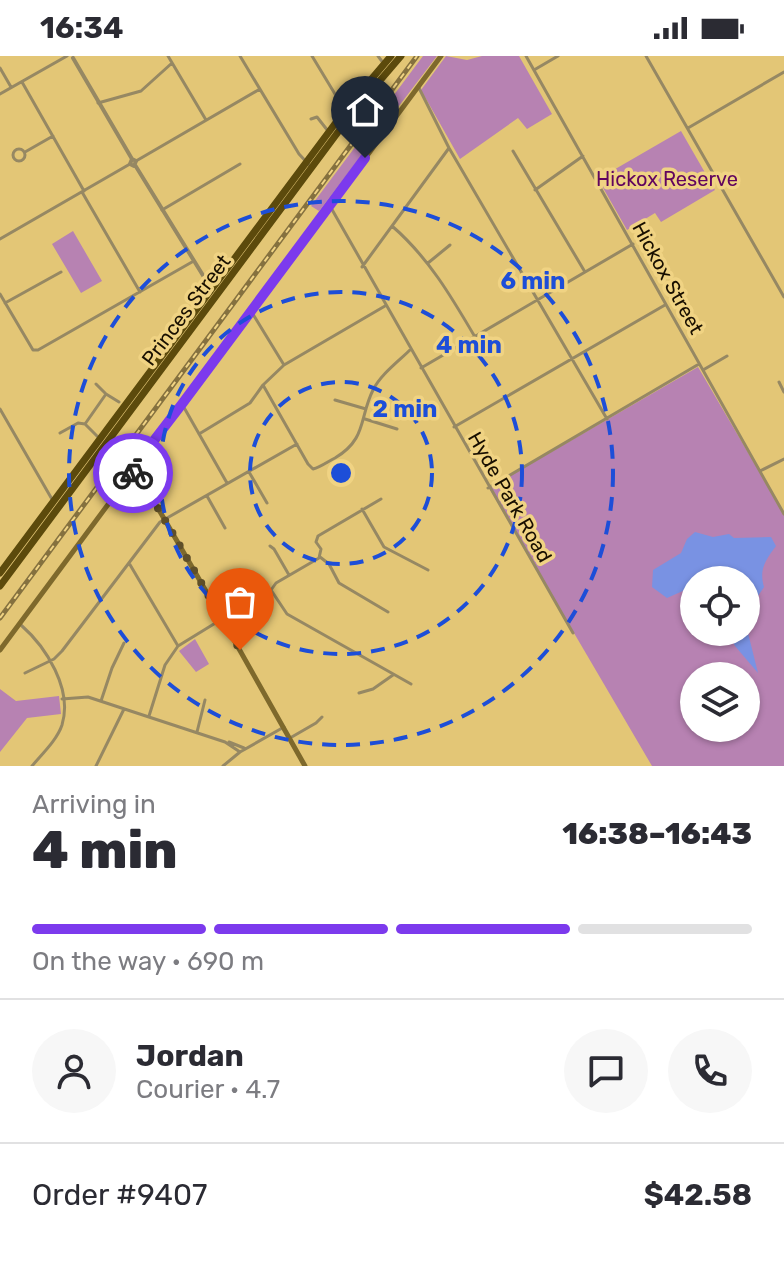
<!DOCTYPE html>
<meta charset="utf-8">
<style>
:root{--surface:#fff;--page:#f7f7f7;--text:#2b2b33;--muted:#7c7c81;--line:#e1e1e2;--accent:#7c3aed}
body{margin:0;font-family:Rubik,sans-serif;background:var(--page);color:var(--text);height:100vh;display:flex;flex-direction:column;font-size:30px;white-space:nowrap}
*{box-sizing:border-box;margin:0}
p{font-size:26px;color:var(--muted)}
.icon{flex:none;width:44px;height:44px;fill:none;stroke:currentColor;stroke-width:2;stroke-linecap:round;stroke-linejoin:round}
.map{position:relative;height:710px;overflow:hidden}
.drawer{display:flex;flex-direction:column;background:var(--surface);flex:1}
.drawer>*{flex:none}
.fabs{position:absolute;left:680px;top:510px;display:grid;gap:16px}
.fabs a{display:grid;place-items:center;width:80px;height:80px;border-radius:50%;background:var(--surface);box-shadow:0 2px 6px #0004;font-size:40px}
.pin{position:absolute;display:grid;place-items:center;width:68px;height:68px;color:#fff;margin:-82px -34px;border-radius:50% 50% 50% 0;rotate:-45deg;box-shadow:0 0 8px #0007}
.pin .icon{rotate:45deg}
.courier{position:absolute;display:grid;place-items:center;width:80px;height:80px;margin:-40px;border:6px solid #7c3aed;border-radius:50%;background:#fff;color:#222;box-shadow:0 2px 10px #0007}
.overview em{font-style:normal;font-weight:800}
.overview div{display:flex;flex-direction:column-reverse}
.overview{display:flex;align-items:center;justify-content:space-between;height:136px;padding:0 32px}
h1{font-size:52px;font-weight:800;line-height:60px}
.bar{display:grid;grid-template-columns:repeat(4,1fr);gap:12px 8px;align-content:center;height:96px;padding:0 32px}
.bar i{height:10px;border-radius:6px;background:var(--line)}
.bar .current{background:var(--accent)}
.bar p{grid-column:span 4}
.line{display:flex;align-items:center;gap:20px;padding:0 32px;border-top:2px solid var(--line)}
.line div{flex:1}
.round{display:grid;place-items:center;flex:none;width:84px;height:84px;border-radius:42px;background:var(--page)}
.status{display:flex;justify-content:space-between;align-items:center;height:56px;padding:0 40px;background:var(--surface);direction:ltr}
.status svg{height:22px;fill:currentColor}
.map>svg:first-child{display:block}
.green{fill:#b782b2;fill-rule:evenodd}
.water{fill:#7992e3}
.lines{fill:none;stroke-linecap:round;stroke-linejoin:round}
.minor{stroke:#968863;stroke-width:3}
.tertiary{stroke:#968863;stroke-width:4}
.secondary{stroke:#7e692c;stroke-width:5}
.trunk{stroke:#5c4a0c;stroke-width:7}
.rail-casing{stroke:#85713f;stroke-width:5}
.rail{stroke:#f0d383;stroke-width:2;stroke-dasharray:6;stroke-linecap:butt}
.done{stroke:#5f4f29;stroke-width:8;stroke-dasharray:0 14.4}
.route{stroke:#7c3aed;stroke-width:10}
.ring{fill:none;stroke:#1d4ed8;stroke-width:4;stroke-dasharray:14 10}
.labels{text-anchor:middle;stroke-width:7;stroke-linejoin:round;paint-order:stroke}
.park-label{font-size:20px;fill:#61055e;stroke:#f0d383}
.street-label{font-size:20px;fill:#180f00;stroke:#f0d383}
.centre{fill:#1d4ed8;stroke:#f0d383;stroke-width:4}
.ring-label{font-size:24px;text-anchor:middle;font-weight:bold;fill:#1d4ed8;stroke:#f0d383;stroke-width:7;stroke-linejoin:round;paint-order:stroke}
</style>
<div class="status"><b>16:34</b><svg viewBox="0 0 49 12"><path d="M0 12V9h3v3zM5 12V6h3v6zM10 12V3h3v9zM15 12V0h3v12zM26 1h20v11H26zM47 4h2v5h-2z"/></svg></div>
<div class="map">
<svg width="784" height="710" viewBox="0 0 784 710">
<rect width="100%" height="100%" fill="#e3c676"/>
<!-- green -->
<path class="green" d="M423 0H437L319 155 311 150Z
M446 0 467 4 482 0H519L552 58 527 73 518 62 460 103 421 34Z
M681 75 715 134 661 166 655 157 627 174 598 123Z
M73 175 102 225 81 237 52 188Z
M698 311 784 458V710H652L489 432ZM694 524H746V576H694ZM694 620H746V672H694Z
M195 583 209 608 196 616 179 595Z
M0 633 16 645 59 640 61 658 27 662 0 696Z"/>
<!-- water -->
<path class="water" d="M695 476 713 481 729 478 734 482 771 481 776 490C765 505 759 513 764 531L746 558V524H694V530L667 542 652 531 653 514 681 497 687 483Z
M746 569 758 617 735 590 728 576H746Z"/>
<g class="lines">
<!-- minor -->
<path class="minor" d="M168 0 206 64
M240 0 299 98 312 112
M312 0 341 48 346 53
M378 0 384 8
M526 0 784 458
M646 0 784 241
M0 12 11 31
M534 14 558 0
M22 26 84 135
M419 32 449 92 607 363
M0 38 67 0
M98 47 141 35 172 7
M311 63 317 61 328 75
M688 72 784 16
M13 99a6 6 0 1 1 12 0a6 6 0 1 1-12 0Z
M513 95 585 216
M25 96 53 80
M136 105 260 33
M535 134 583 100
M82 136 140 236
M330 150 573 577
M162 154 240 108
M392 170C428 201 451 240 475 281
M0 183 130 108
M428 207 450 189
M362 211 449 92
M0 238 33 294H38L192 206
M5 247 61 216
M251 255 284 309
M421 312 633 188
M703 314 727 300
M779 326 784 336
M96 328 106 338 85 368 99 382
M263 329 308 408 313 413C321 411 327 406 335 402 367 383 359 362 373 334 381 318 399 305 411 293
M106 338 119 346
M335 344 366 353
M182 348 227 427
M0 353 53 445
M365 363 397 373
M454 371 665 249
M60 377 78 367 85 368
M199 378 250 347 263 329 284 309 385 250
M760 415 784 403
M249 416 267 447
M488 432 699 308
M207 440 225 472
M362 453 384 491 428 514
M270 490 274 493 289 519
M320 501 329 508 339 527 388 556
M129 507 178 590
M271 534 276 527 319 502 321 493 316 486 318 480 381 443
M218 556 263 535 271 534 287 558 411 628
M21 569C46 591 73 633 62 669 57 684 42 698 32 710
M25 617 54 603 62 595 160 466 297 388
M359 637 373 633 393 619
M62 643 88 641 225 686 240 696
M101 645 112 612 124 587
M149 660 165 609 178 590 222 563
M197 676 205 644
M290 682 316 667 322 661
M229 686 244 692
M96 710 124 653
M223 710 240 696 284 671"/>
<!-- tertiary -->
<path class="tertiary" d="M73 2 132 103
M132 103 136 105 134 110 130 108Z
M135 109 212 234"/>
<!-- secondary -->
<path class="secondary" d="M142 407V416L154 442
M132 413 155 447 225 568 305 710
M132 413 166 367
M0 594 441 0"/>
<!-- trunk -->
<path class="trunk" d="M0 517 346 53 391 0
M0 530 353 56 401 0"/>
<defs>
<path id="rail" d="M0 562 417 0"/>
</defs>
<!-- rail casing -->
<use href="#rail" class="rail-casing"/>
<!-- rail -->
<use href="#rail" class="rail"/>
</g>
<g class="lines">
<!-- done -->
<path class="done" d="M133 417 155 447 240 594"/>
<!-- route -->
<path class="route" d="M133 417 132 413 182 348 365 102"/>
</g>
<!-- distance rings -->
<g class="ring">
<circle cx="341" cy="417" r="91"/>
<circle cx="341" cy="417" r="181"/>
<circle cx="341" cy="417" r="272"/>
</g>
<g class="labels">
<!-- park labels -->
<g class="park-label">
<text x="667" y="130">Hickox Reserve</text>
</g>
<!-- street labels -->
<g class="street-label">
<text transform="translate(668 222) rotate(61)" y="7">Hickox Street</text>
<text transform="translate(186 254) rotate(-53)" y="7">Princes Street</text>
<text transform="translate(510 441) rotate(60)" y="7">Hyde Park Road</text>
</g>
</g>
<circle cx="341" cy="417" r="12" class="centre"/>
<g class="ring-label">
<text x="533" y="233">6 min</text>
<text x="469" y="297">4 min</text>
<text x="405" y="361">2 min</text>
</g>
</svg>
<div class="fabs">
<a><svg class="icon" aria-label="locate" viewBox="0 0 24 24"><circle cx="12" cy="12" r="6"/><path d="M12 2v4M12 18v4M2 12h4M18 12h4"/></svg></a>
<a><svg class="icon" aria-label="layers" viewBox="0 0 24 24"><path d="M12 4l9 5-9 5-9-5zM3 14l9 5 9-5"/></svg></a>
</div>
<div class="pin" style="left:240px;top:594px;background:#ea580c"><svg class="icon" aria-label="bag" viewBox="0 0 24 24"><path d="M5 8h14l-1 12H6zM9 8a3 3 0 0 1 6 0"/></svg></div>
<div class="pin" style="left:365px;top:102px;background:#1f2937"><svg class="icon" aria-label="home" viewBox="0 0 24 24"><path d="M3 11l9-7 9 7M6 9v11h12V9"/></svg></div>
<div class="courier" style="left:133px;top:417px"><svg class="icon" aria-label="bike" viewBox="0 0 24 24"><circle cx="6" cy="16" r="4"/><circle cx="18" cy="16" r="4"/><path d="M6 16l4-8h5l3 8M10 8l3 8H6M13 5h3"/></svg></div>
</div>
<section class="drawer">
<div class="overview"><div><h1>4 min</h1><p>Arriving in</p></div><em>16:38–16:43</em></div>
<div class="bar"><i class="current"></i><i class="current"></i><i class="current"></i><i></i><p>On the way · 690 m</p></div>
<div class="line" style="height:144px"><a class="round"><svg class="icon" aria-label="person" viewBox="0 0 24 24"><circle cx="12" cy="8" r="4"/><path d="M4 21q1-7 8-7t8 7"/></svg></a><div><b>Jordan</b><p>Courier · 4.7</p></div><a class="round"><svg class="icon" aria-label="chat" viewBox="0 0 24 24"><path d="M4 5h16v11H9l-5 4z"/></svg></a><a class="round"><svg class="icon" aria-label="phone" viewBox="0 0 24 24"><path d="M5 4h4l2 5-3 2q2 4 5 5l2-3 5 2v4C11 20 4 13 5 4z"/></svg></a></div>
<div class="line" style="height:104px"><div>Order #9407</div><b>$42.58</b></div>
</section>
